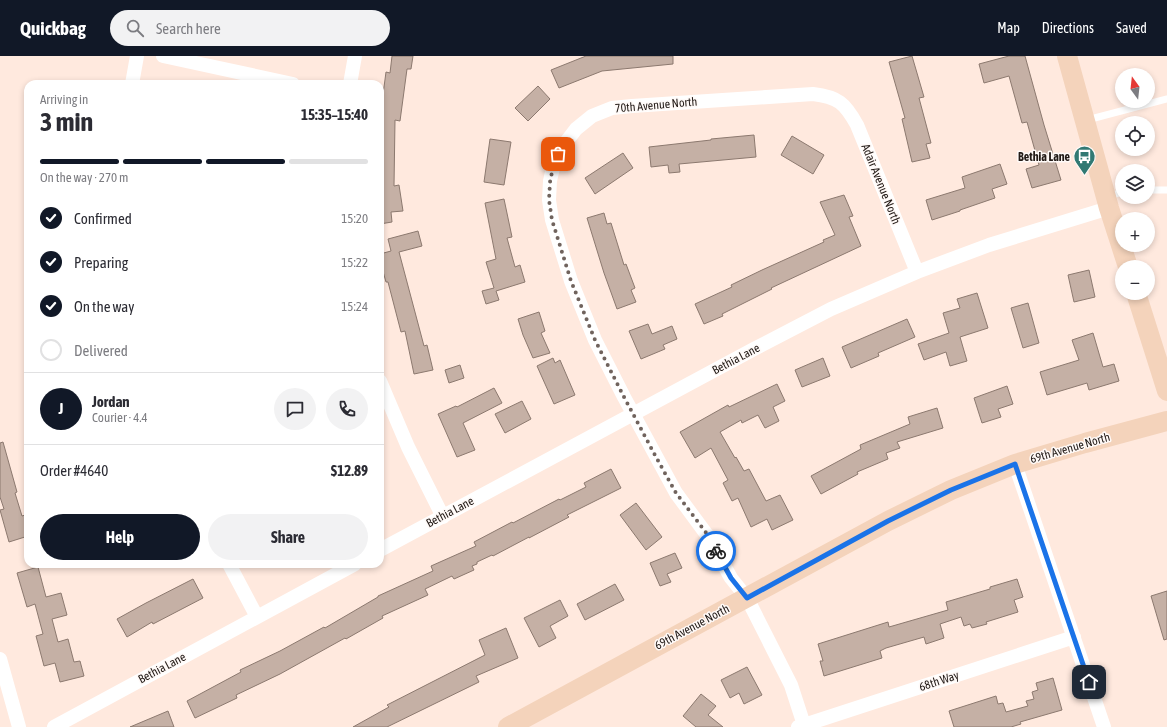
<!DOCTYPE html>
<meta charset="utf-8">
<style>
:root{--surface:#fff;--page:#f2f2f3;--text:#2b2b33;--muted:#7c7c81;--line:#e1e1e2;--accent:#111827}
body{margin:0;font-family:"Asap Condensed",sans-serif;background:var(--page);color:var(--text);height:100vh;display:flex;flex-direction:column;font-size:15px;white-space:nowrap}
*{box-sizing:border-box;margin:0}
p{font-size:13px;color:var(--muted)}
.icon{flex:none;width:22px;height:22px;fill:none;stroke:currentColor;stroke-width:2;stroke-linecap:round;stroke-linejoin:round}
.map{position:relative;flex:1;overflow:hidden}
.drawer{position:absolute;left:24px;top:24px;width:360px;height:488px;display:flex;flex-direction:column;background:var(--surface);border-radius:12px;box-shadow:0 2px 6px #0003}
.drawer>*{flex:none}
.needle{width:26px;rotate:345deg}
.buttons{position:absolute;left:1115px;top:12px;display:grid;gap:8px}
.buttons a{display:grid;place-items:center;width:40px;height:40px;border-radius:50%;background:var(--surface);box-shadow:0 2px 6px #0003;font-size:20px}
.pin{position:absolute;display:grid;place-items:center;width:34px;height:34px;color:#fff;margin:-17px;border-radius:8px;box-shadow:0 2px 6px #0006}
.courier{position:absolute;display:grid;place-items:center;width:40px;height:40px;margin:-20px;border:3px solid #1a73e8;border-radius:50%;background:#fff;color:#222;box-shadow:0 1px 5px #0007}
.headline em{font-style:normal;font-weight:700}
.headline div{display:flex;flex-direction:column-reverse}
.headline{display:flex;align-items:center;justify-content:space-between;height:68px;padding:0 16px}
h1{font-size:26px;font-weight:700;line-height:30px}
.bar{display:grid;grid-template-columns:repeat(4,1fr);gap:6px 4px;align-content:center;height:48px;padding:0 16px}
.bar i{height:5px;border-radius:3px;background:var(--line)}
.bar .selected{background:var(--accent)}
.bar p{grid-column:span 4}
.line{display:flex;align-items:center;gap:10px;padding:0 16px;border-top:1px solid var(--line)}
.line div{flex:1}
.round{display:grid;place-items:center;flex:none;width:42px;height:42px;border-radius:21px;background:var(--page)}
ol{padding:0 16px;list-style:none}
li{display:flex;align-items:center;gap:12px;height:44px}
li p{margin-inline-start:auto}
li .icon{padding:4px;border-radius:50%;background:var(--accent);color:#fff;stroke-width:4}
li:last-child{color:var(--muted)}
li i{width:22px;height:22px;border:2px solid var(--line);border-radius:50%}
.primary-button{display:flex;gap:8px;margin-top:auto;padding:8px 16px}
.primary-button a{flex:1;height:46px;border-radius:24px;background:var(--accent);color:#fff;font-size:16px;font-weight:700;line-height:46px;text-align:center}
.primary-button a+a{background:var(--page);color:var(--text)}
header{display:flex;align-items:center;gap:24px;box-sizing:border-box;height:56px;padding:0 20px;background:var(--accent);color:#fff}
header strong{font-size:19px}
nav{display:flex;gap:22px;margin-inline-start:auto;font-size:14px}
.search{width:280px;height:36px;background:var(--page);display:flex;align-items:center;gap:10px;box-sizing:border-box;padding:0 14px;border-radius:22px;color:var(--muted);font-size:15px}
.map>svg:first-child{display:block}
.building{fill:#c5b0a5;stroke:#8c796f}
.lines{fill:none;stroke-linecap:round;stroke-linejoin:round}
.lane{stroke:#fff;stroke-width:7}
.street{stroke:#fff;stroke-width:14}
.secondary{stroke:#f4d3bb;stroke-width:20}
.done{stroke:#70635d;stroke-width:4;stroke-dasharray:0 7.2}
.route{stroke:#1a73e8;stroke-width:5}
.labels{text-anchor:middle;stroke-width:3;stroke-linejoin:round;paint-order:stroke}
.street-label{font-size:12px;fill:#231b17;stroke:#fffaf8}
.poi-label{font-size:12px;font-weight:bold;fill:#231b17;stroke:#fffaf8;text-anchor:end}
</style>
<header>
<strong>Quickbag</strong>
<div class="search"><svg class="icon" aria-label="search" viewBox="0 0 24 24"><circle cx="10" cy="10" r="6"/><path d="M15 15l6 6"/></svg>Search here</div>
<nav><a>Map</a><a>Directions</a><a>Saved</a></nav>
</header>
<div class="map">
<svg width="1167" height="671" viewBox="0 0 1167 671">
<rect width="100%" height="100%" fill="#ffe9de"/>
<!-- building -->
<path class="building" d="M392 0H413L411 13H407L400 65 395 64 394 130 399 129 403 155 391 156 392 166 380 168V61L386 16 390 17Z
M586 0H673V8L602 15 559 32 551 14Z
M912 0 924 41 919 42 931 87 926 88 930 102 912 106 902 63 905 62 889 6Z
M1009 0H1025L1044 69 1061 124 1032 132 1026 113 1039 109 1027 66 1022 67 1009 20 984 27 979 8Z
M538 30 550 43 528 65 515 52Z
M754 79 756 101 679 108 680 116 669 117 668 109 651 111 649 91 711 84V83Z
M792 80 824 99 813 118 781 99Z
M490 83 511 86 504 129 484 126Z
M623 97 633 112 595 138 585 122Z
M1000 108 1007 128 992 133 995 142 960 154V155L932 164 926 144 965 132 962 121Z
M844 139 853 160 849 161 861 190 771 232 772 233 722 258 723 260 704 268 695 248 732 231 731 229 762 214 824 186 823 184 835 179 820 146Z
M504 143 512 181 507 182 515 211 520 209 525 226 496 235 499 244 486 248 482 235 494 232 486 206 496 203 485 147Z
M604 157 607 168 611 167 624 209 626 208 635 232 631 234 636 246 617 253 604 217 587 162Z
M418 175 422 190 399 196 424 290 427 289 433 314 414 318 405 275 401 276 388 226H386L380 205V198L391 195 388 183Z
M1089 214 1095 241 1074 246 1068 219Z
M977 237 988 272 960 281 967 305 950 310 946 296 924 304 918 288 949 277 943 257 960 252 957 243Z
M1028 247 1039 287 1023 292 1011 252Z
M539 256 545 275 541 277 550 297 533 302 523 279 518 263Z
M907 263 915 281 878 297 879 300 851 312 842 291Z
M648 268 652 278 672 270 677 283 663 289 665 293 641 303 629 275Z
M1093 277 1103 311 1114 308 1119 325 1089 334 1087 327 1047 339 1040 316 1079 304 1072 284Z
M553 302 555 307 560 304 575 339 554 348 537 310Z
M823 302 830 320 802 331 795 314Z
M460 309 464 322 449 327 445 314Z
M777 328 785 345 773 351 779 365 765 372 758 359 742 367 741 364 720 376 735 402 736 401 744 415 749 413 766 445 780 439 793 464 772 474 767 463 751 471 738 442 732 445 723 427 728 424 711 392 695 402 680 376 728 349 729 351Z
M1007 330 1013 348 998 353 1001 361 982 367 974 342Z
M494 332 502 347 463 367 475 394 457 401 438 358 456 350 457 351Z
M522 345 531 363 505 377 495 358Z
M937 352 943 372 897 386 900 392 886 397 888 403 857 416 858 418 821 438 811 420 861 393 860 389 910 368 908 361Z
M3 386 17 436 15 437 22 460 28 458V480L9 486 0 454 4 453 0 441V387Z
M611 413 621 432 567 459 569 461 529 482V481L493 500 492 499 477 506V508L472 510 474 514 454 523 452 520 425 533 428 539 382 560 383 562 346 583 345 582 280 618 236 639 237 642 195 662 187 645 241 616 240 614 280 595 324 571 325 572 378 541V540L433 515 431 510 476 490 474 486 512 466 513 467 559 443 560 444 586 431 584 427Z
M636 447 662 481 646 494 620 459Z
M675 497 682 512 667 518 671 526 660 530 650 507Z
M38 511 46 541 61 537 67 559 52 563 58 586 68 583 74 606 80 605 84 620 60 626 55 607 44 610 36 580 43 578 35 548 27 551 17 517Z
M193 523 203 542 153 568 152 566 127 581 117 563 146 547Z
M1017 523 1023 541 1014 544 1018 556 986 566 987 568 972 572 970 568 964 570 961 561 940 568 944 582 926 588 924 581 886 592 880 595 882 602 824 620 820 605H823L818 588 888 566 889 571 948 554 946 546 990 533V531Z
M615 528 624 544 585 564 577 548Z
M1167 535V583L1164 584 1151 540Z
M560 544 568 560 550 570 556 582 539 591 524 562Z
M506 572 518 602 476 620 479 626 387 671H353L389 651 387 649 485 599 479 584Z
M747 611 762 639 744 648 739 637 730 642 721 624Z
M1053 622 1062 654 1020 666 1021 668 1011 671H954L949 655 996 640 998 648 1003 647 1006 656 1028 650 1026 645 1034 643 1032 636 1038 634 1036 627Z
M701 638 716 650 708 659 723 671H696L683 660Z
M168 655 174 671H130Z"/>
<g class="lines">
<!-- lane -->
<path class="lane" d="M1087 64 1167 43
M1148 134H1167
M1107 141 1122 136"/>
<!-- street -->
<path class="street" d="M163 0 293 28
M132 28 137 0
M350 28 355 0
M380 325 408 391 443 461
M1015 408 1104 671
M380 494 754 293 831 253 917 216 989 189 1109 152
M229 508 257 561
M0 603 19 671
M804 669 791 629 747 542 731 522 707 479 676 437 624 341 595 284 571 225 552 164 549 144 550 125 554 107 563 90 576 73 592 60 612 52 632 50 813 38C838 41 845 47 857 69L917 216
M54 671 355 508
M798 671 1074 581"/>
<!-- secondary -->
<path class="secondary" d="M1067 0 1109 152 1128 211
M1136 237 1167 335
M508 671 888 465 951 434 1015 408 1085 387 1167 365"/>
</g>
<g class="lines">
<!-- done -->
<path class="done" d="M558 98 554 106 550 126 549 144 552 164 571 225 595 284 624 341 656 401 676 437 707 478 716 495"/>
<!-- route -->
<path class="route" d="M716 495 731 522 747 542 888 465 951 434 1015 408 1089 626"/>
</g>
<!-- icons -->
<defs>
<symbol id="bus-pin" viewBox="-11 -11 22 30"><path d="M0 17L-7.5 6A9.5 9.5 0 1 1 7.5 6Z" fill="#317973" stroke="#fffaf8"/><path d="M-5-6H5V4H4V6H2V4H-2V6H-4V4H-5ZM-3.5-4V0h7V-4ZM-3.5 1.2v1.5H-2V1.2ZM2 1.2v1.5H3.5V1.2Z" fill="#fff"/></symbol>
</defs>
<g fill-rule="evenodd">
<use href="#bus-pin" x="1072" y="88" width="25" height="34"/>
</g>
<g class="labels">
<!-- street labels -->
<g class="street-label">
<text transform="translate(656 49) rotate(-5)" y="4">70th Avenue North</text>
<text transform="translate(881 128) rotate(68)" y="4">Adair Avenue North</text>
<text transform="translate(736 303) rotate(-28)" y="4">Bethia Lane</text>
<text transform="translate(1070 392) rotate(-16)" y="4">69th Avenue North</text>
<text transform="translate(450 456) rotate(-28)" y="4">Bethia Lane</text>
<text transform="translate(692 571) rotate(-28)" y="4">69th Avenue North</text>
<text transform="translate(162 612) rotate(-28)" y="4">Bethia Lane</text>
<text transform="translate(939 625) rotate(-18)" y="4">68th Way</text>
</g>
<!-- poi labels -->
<g class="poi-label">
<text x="1070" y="105">Bethia Lane</text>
</g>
</g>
</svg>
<div class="buttons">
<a><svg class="needle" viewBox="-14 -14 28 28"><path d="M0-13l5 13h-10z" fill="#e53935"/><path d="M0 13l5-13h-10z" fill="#7c7c81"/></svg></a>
<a><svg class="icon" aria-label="locate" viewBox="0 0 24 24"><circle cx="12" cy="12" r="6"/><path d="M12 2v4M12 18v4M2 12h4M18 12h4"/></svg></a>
<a><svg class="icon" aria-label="layers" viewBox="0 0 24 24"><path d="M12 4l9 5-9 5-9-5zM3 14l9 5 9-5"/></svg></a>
<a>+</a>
<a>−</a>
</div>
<div class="pin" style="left:558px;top:98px;background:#ea580c"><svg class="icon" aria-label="bag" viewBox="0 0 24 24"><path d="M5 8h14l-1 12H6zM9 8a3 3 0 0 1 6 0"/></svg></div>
<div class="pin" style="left:1089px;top:626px;background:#1f2937"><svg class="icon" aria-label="home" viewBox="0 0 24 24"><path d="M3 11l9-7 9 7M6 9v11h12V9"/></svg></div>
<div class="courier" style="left:716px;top:495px"><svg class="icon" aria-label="bike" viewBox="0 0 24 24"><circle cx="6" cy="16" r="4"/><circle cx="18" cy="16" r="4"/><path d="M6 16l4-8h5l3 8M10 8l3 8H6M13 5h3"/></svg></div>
<section class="drawer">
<div class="headline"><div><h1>3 min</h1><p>Arriving in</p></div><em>15:35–15:40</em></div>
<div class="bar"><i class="selected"></i><i class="selected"></i><i class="selected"></i><i></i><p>On the way · 270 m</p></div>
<ol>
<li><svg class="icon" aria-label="check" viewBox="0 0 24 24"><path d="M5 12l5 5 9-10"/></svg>Confirmed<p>15:20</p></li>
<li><svg class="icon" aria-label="check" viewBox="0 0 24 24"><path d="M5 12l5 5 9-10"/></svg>Preparing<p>15:22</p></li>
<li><svg class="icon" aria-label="check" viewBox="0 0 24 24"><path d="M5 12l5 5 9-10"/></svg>On the way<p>15:24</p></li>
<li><i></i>Delivered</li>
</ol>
<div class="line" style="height:72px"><b class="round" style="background:var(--accent);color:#fff">J</b><div><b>Jordan</b><p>Courier · 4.4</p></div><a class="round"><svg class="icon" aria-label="chat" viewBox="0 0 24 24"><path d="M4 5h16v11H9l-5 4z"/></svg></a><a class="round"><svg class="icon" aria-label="phone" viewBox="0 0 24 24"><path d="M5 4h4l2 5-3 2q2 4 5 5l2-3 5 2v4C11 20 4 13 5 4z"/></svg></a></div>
<div class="line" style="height:52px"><div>Order #4640</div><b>$12.89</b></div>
<div class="primary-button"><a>Help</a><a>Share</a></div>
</section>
</div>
